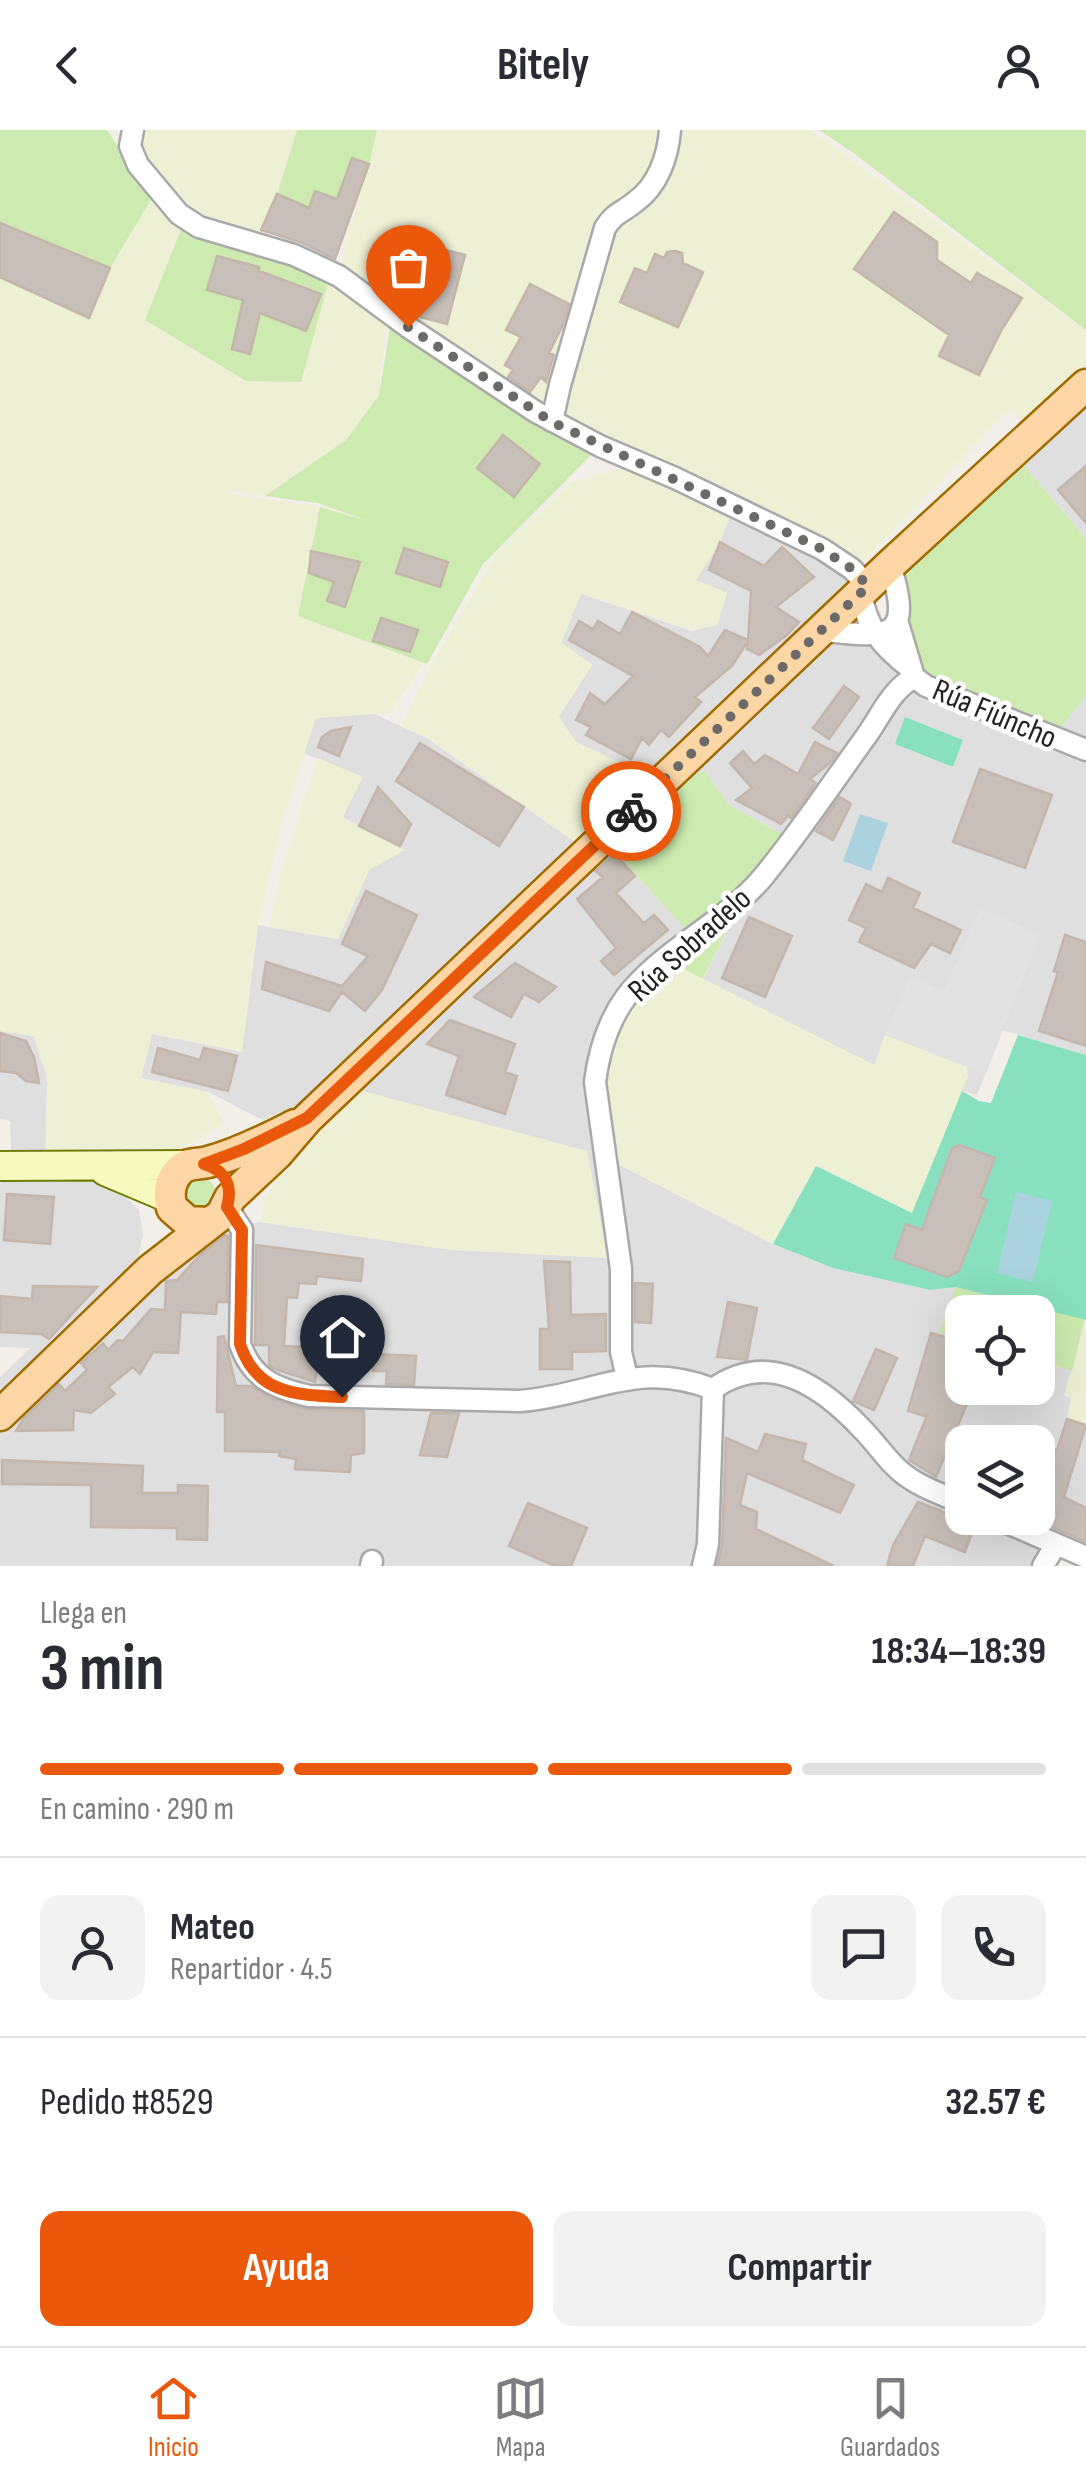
<!DOCTYPE html>
<html lang="es">
<meta charset="utf-8">
<style>
:root{--surface:#fff;--page:#f2f2f3;--text:#2b2b33;--muted:#7c7c81;--line:#e1e1e2;--accent:#ea580c}
body{margin:0;font-family:"Sofia Sans Condensed",sans-serif;background:var(--page);color:var(--text);height:100vh;display:flex;flex-direction:column;font-size:38px;white-space:nowrap}
*{box-sizing:border-box;margin:0}
p{font-size:32px;color:var(--muted)}
.icon{flex:none;width:55px;height:55px;fill:none;stroke:currentColor;stroke-width:2;stroke-linecap:round;stroke-linejoin:round}
.map{position:relative;height:1436px;overflow:hidden}
.details{display:flex;flex-direction:column;background:var(--surface);flex:1}
.details>*{flex:none}
.buttons{position:absolute;left:945px;top:1165px;display:grid;gap:20px}
.buttons a{display:grid;place-items:center;width:110px;height:110px;border-radius:20px;background:var(--surface);box-shadow:0 10px 40px #0002;font-size:50px}
.pin{position:absolute;display:grid;place-items:center;width:85px;height:85px;color:#fff;margin:-102px -42px;border-radius:50% 50% 50% 0;rotate:-45deg;box-shadow:0 0 10px #0007}
.pin .icon{rotate:45deg}
.courier{position:absolute;display:grid;place-items:center;width:100px;height:100px;margin:-50px;border:8px solid #ea580c;border-radius:50%;background:#fff;color:#222;box-shadow:0 2px 12px #0007}
.summary em{font-style:normal;font-weight:700}
.summary div{display:flex;flex-direction:column-reverse}
.summary{display:flex;align-items:center;justify-content:space-between;height:170px;padding:0 40px}
h1{font-size:65px;font-weight:700;line-height:75px}
.bar{display:grid;grid-template-columns:repeat(4,1fr);gap:15px 10px;align-content:center;height:120px;padding:0 40px}
.bar i{height:12px;border-radius:8px;background:var(--line)}
.bar .current{background:var(--accent)}
.bar p{grid-column:span 4}
.line{display:flex;align-items:center;gap:25px;padding:0 40px;border-top:2px solid var(--line)}
.line div{flex:1}
.round{display:grid;place-items:center;flex:none;width:105px;height:105px;border-radius:20px;background:var(--page)}
.primary-button{display:flex;gap:20px;margin-top:auto;padding:20px 40px}
.primary-button a{flex:1;height:115px;border-radius:20px;background:var(--accent);color:#fff;font-size:40px;font-weight:700;line-height:115px;text-align:center}
.primary-button a+a{background:var(--page);color:var(--text)}
header{display:flex;justify-content:space-between;align-items:center;height:130px;padding:0 40px;background:var(--surface);font-size:45px;font-weight:700}
.dock{display:flex;justify-content:space-around;align-items:center;height:140px;border-top:2px solid var(--line);background:var(--surface);font-size:28px;color:var(--muted)}
.dock a{display:grid;justify-items:center;gap:5px}
.dock .current{color:var(--accent)}
.map>svg:first-child{display:block}
.residential{fill:#e0dfdf;fill-rule:evenodd}
.farmland{fill:#eef0d5}
.grass{fill:#cdebb0}
.pitch{fill:#88e0be}
.parking{fill:#e2e2e2}
.water{fill:#aad3df}
.building{fill:#c7bfb8;stroke:#c4b6ab;stroke-width:2.5}
.lines{fill:none;stroke-linecap:round;stroke-linejoin:round}
.street-casing{stroke:#a9a9a9;stroke-width:25}
.secondary-casing{stroke:#707d05;stroke-width:32}
.primary-casing{stroke:#a06b00;stroke-width:35}
.street{stroke:#fff;stroke-width:20}
.secondary{stroke:#f7fabf;stroke-width:28}
.primary{stroke:#fcd6a4;stroke-width:30}
.done{stroke:#6b6a68;stroke-width:10;stroke-dasharray:0 18}
.route{stroke:#ea580c;stroke-width:12}
.labels{text-anchor:middle;stroke-width:9;stroke-linejoin:round;paint-order:stroke}
.street-label{font-size:32px;fill:#222;stroke:#fff}
</style>
<header><svg class="icon" aria-label="back" viewBox="0 0 24 24"><path d="M15 5l-7 7 7 7"/></svg>Bitely<svg class="icon" aria-label="person" viewBox="0 0 24 24"><circle cx="12" cy="8" r="4"/><path d="M4 21q1-7 8-7t8 7"/></svg></header>
<div class="map">
<svg width="1086" height="1436" viewBox="0 0 1086 1436">
<rect width="100%" height="100%" fill="#f2efe9"/>
<!-- residential -->
<path class="residential" d="M1086 257V409L1012 321Z
M731 382 868 456 875 484 914 547 1054 607 1086 565V925L1003 900 977 965 962 961 967 937 885 906 875 935 701 854 742 770 791 709 729 675 705 641 661 652 576 612 558 587 592 535 561 513 581 463 692 501 696 450 720 412Z
M372 583 427 608 588 721 603 708 692 805 609 895 604 1027 773 1114 833 1138 930 1160 956 1157 940 1203 962 1209V1258H1038V1231L1072 1241 1065 1265 1072 1268 1067 1289 1086 1295V1427L1072 1420 1056 1436H0V1298L212 1099 260 1092 445 1119 607 1128 311 969 263 990 208 962 141 948 152 903 242 922 258 795 338 809 369 739 404 720 343 687 362 648 303 623 316 588ZM962 1312H1038V1388H962Z
M0 901 34 906 47 948 46 1036 120 1061 139 1080 143 1105 132 1157 0 1285V1247L30 1218 0 1217V1054L10 1036 11 1016 10 991 0 989Z"/>
<!-- farmland -->
<path class="farmland" d="M133 0H297L277 64 256 113 199 97 158 62Z
M377 0H810L1086 201V256L1033 302 1010 278 863 432 560 286 409 190 372 157 340 137Z
M152 68 182 97 329 150 386 193 379 265 346 310 265 366 225 360 241 366 320 377 298 485 423 533 390 583 316 588 280 699 258 795 242 922 152 904 141 948 208 962 224 993 183 1018 45 1036 47 948 34 906 0 901V147L89 187 110 138Z
M628 336 733 377 720 412 696 450 727 463 717 495 692 501 581 464 561 512 592 535 559 587 576 612 661 652 589 722 427 608 401 596 430 538 498 422 570 353Z
M318 628 363 647 343 687 405 720 369 740 338 809 269 797 280 747Z
M664 829 874 935 885 905 967 937 968 947 912 1084 813 1041 773 1114 604 1027 599 922Z
M344 956 587 1021 608 1128 451 1120 260 1092 264 1072 307 989Z
M1086 1190V1295L1067 1289 1071 1268 1064 1265Z"/>
<!-- grass -->
<path class="grass" d="M0 0H107L152 68 110 138 89 188 0 147Z
M297 0H377L369 34 352 29 337 69 315 61 309 78 277 64Z
M819 0H1086V200L852 22Z
M182 97 272 126 329 150 301 252 246 251 145 190Z
M392 186 600 316 483 434 427 534 298 486 320 377 369 391 317 373 265 366 346 310 379 265Z
M1012 321 1086 409V565L1054 607 926 556 890 435Z
M705 641 729 675 791 709 742 770 703 849 664 829 691 805 603 708 661 652Z
M183 1063a16 16 0 1 1 32 0a16 16 0 1 1-32 0Z
M956 1157 1085 1189 1072 1241 1038 1231V1182H962V1209L939 1203Z"/>
<!-- pitch -->
<path class="pitch" d="M905 587 963 610 953 637 895 614Z
M1018 905 1086 925V1190L956 1157 930 1160 833 1138 773 1114 816 1036 912 1083 962 961 979 971 991 973Z"/>
<!-- parking -->
<path class="parking" d="M980 779 1040 804 986 944 885 905 910 847 944 861Z"/>
<!-- water -->
<path class="water" d="M860 684 888 693 871 741 843 731Z
M1016 1062 1052 1071 1033 1152 997 1143Z"/>
<!-- building -->
<path class="building" d="M352 28 369 34 335 129 300 112 261 100 277 64 309 78 315 61 337 69Z
M894 82 937 112V130L971 153 977 143 1022 168 1002 199 979 245 939 226 949 205 854 139Z
M0 93 110 138 89 188 0 147Z
M434 117 465 125 447 194 417 186Z
M675 121 682 123 683 133 703 142 678 197 620 172 635 138 647 143 655 124 664 128 667 122Z
M217 126 259 137V141L321 164 306 201 260 183 250 224 232 219 243 170 207 160Z
M530 154 569 174 562 197 549 223 554 225 546 252 541 247 530 262 508 247 513 240 505 235 521 207 506 200Z
M503 305 540 334 514 367 477 338Z
M1086 336V393L1058 360Z
M720 412 764 436 782 417 814 447 776 477 799 492 787 505 759 525 747 519 748 511 732 536 695 567 701 572 669 607 661 600 649 615 642 608 631 629 586 605 591 597 576 590 590 563 605 574 633 546 569 510 579 491 593 499 598 491 620 504 632 482 700 517 708 526 725 500 748 510 751 461 709 440Z
M404 418 448 432 440 457 396 443Z
M311 421 360 432 345 477 327 471 334 452 309 443Z
M381 488 418 500 410 522 373 511Z
M844 556 859 567 829 609 813 598Z
M351 597 339 626 318 617 322 607 331 601Z
M815 612 837 623 829 634 810 649 816 653 791 688 788 686 781 694 736 670 752 658 730 633 743 621 754 634 765 625 798 644Z
M420 613 524 677 499 716 396 651Z
M980 639 1052 665 1025 738 953 712Z
M378 657 411 694 400 716 359 696Z
M840 667 851 674 833 710 816 701Z
M615 724 635 746 616 763 644 793 654 785 668 800 614 845 601 831 616 818 577 769 603 747 595 741Z
M888 748 920 763 913 778 961 800 950 823 931 814 914 838 859 812 866 798 849 790 866 754 882 762Z
M366 761 417 785 382 860 365 881 342 862 329 881 262 859 266 832 342 856 368 826 342 814Z
M749 787 792 806 765 867 722 848Z
M1065 805 1086 812V916L1039 901 1058 842 1054 841Z
M515 833 556 857 539 872 524 864 511 887 474 867Z
M450 890 515 914 505 942 517 946 505 984 446 965 459 926 427 914Z
M0 903 26 911 34 927 39 953 26 951 16 943 0 941Z
M158 918 200 930 204 918 237 926 228 961 152 942Z
M960 1015 995 1028 980 1067 987 1070 959 1141 947 1147 894 1128 906 1094 922 1100 952 1018Z
M7 1064 54 1067 50 1114 4 1110Z
M225 1105 228 1106 227 1172H217L216 1184 181 1182 178 1223 153 1222 140 1244 133 1237 108 1257 115 1264 91 1283 74 1280 73 1300 16 1301 23 1289 59 1254 65 1261 87 1240 81 1233 103 1213 108 1220 118 1210 123 1211 151 1179 165 1180 166 1151 177 1150 200 1125Z
M256 1115 363 1129 361 1151 317 1146 316 1154 299 1153 297 1168 287 1167 284 1216 320 1218 315 1252 274 1239 269 1235V1215H255Z
M544 1131 570 1132 571 1185 606 1184V1221L572 1222V1239H540V1199H549Z
M635 1153 653 1154 651 1193 635 1192Z
M33 1156 97 1157 49 1209 41 1204 0 1202 1 1166 32 1169Z
M728 1172 757 1178 747 1230 717 1227Z
M931 1203 960 1211 955 1234 962 1237V1258H974L936 1347 909 1330 928 1283 925 1286 908 1281Z
M224 1206 236 1256H251L270 1268 306 1279 364 1281V1323L351 1325 350 1342 295 1339 296 1329 279 1326 280 1322 225 1321V1282H217L218 1207Z
M876 1219 897 1228 874 1280 853 1271Z
M373 1224 416 1226 414 1255 386 1254 387 1241H373Z
M431 1283H459L447 1327 420 1325Z
M1067 1289 1086 1295 1064 1367 1086 1378V1412L1052 1397 1058 1384 1038 1377V1313L1057 1320Z
M765 1304 806 1314 802 1330 854 1355 840 1383 747 1343 740 1375 757 1382 756 1399 834 1436H717L722 1415 726 1308 758 1322Z
M2 1330 143 1336 142 1363H178V1355L208 1356 207 1410 177 1409V1398L91 1397V1355L2 1354Z
M918 1372 975 1394 965 1422 925 1406 913 1436H887L893 1415Z
M528 1373 587 1398 571 1436H555L509 1416Z"/>
<g class="lines">
<defs>
<path id="street" d="M133 0 130 16 138 35 179 84 199 97 294 125 339 146 408 197 536 282 600 316 675 348 822 419 852 439 868 456
M552 291 560 255 605 98C613 84 623 82 635 72 658 56 668 26 670 0
M861 463C867 499 882 516 910 538
M897 490 914 547 926 556 1086 620
M824 501C886 507 915 513 890 435
M227 1077 242 1100 240 1214C252 1249 275 1258 309 1266L520 1271C595 1265 636 1229 713 1259
M627 1247 621 1222V1139L595 952C599 921 607 893 626 867 664 818 724 794 763 747 800 702 833 652 867 605 883 582 890 562 914 547
M713 1259C769 1219 822 1256 863 1300 876 1313 886 1329 900 1341 917 1356 941 1364 962 1373
M996 1388 1086 1427
M371 1436 372 1431
M703 1436 708 1414 713 1259
M1043 1436 1056 1414"/>
<path id="secondary" d="M0 1036 187 1035
M105 1041 169 1068"/>
<path id="primary" d="M208 1093 188 1092 172 1078C168 1066 169 1052 179 1041 187 1032 198 1035 208 1032 238 1024 268 1009 295 995
M0 1285 150 1140 222 1084 230 1068 277 1024 307 989 890 435 1086 255"/>
</defs>
<!-- street casing -->
<use href="#street" class="street-casing"/>
<!-- secondary casing -->
<use href="#secondary" class="secondary-casing"/>
<!-- primary casing -->
<use href="#primary" class="primary-casing"/>
<!-- street -->
<use href="#street" class="street"/>
<!-- secondary -->
<use href="#secondary" class="secondary"/>
<!-- primary -->
<use href="#primary" class="primary"/>
</g>
<g class="lines">
<!-- done -->
<path class="done" d="M408 197 552 292 822 419 852 439 868 456 631 681"/>
<!-- route -->
<path class="route" d="M342 1267C296 1265 256 1264 240 1214L242 1100 227 1077C233 1056 225 1040 204 1034L244 1019 307 988 631 681"/>
</g>
<g class="labels">
<!-- street labels -->
<g class="street-label">
<text transform="translate(995 583) rotate(23)" y="11">Rúa Fiúncho</text>
<text transform="translate(689 814) rotate(-42)" y="11">Rúa Sobradelo</text>
</g>
</g>
</svg>
<div class="buttons">
<a><svg class="icon" aria-label="locate" viewBox="0 0 24 24"><circle cx="12" cy="12" r="6"/><path d="M12 2v4M12 18v4M2 12h4M18 12h4"/></svg></a>
<a><svg class="icon" aria-label="layers" viewBox="0 0 24 24"><path d="M12 4l9 5-9 5-9-5zM3 14l9 5 9-5"/></svg></a>
</div>
<div class="pin" style="left:408px;top:197px;background:#ea580c"><svg class="icon" aria-label="bag" viewBox="0 0 24 24"><path d="M5 8h14l-1 12H6zM9 8a3 3 0 0 1 6 0"/></svg></div>
<div class="pin" style="left:342px;top:1267px;background:#1f2937"><svg class="icon" aria-label="home" viewBox="0 0 24 24"><path d="M3 11l9-7 9 7M6 9v11h12V9"/></svg></div>
<div class="courier" style="left:631px;top:681px"><svg class="icon" aria-label="bike" viewBox="0 0 24 24"><circle cx="6" cy="16" r="4"/><circle cx="18" cy="16" r="4"/><path d="M6 16l4-8h5l3 8M10 8l3 8H6M13 5h3"/></svg></div>
</div>
<section class="details">
<div class="summary"><div><h1>3 min</h1><p>Llega en</p></div><em>18:34–18:39</em></div>
<div class="bar"><i class="current"></i><i class="current"></i><i class="current"></i><i></i><p>En camino · 290 m</p></div>
<div class="line" style="height:180px"><a class="round"><svg class="icon" aria-label="person" viewBox="0 0 24 24"><circle cx="12" cy="8" r="4"/><path d="M4 21q1-7 8-7t8 7"/></svg></a><div><b>Mateo</b><p>Repartidor · 4.5</p></div><a class="round"><svg class="icon" aria-label="chat" viewBox="0 0 24 24"><path d="M4 5h16v11H9l-5 4z"/></svg></a><a class="round"><svg class="icon" aria-label="phone" viewBox="0 0 24 24"><path d="M5 4h4l2 5-3 2q2 4 5 5l2-3 5 2v4C11 20 4 13 5 4z"/></svg></a></div>
<div class="line" style="height:130px"><div>Pedido #8529</div><b>32.57 €</b></div>
<div class="primary-button"><a>Ayuda</a><a>Compartir</a></div>
</section>
<nav class="dock">
<a class="current"><svg class="icon" aria-label="home" viewBox="0 0 24 24"><path d="M3 11l9-7 9 7M6 9v11h12V9"/></svg>Inicio</a>
<a><svg class="icon" aria-label="map" viewBox="0 0 24 24"><path d="M3 6l6-2 6 2 6-2v14l-6 2-6-2-6 2zM9 4v14M15 6v14"/></svg>Mapa</a>
<a><svg class="icon" aria-label="saved" viewBox="0 0 24 24"><path d="M7 4h10v16l-5-4-5 4z"/></svg>Guardados</a>
</nav>
